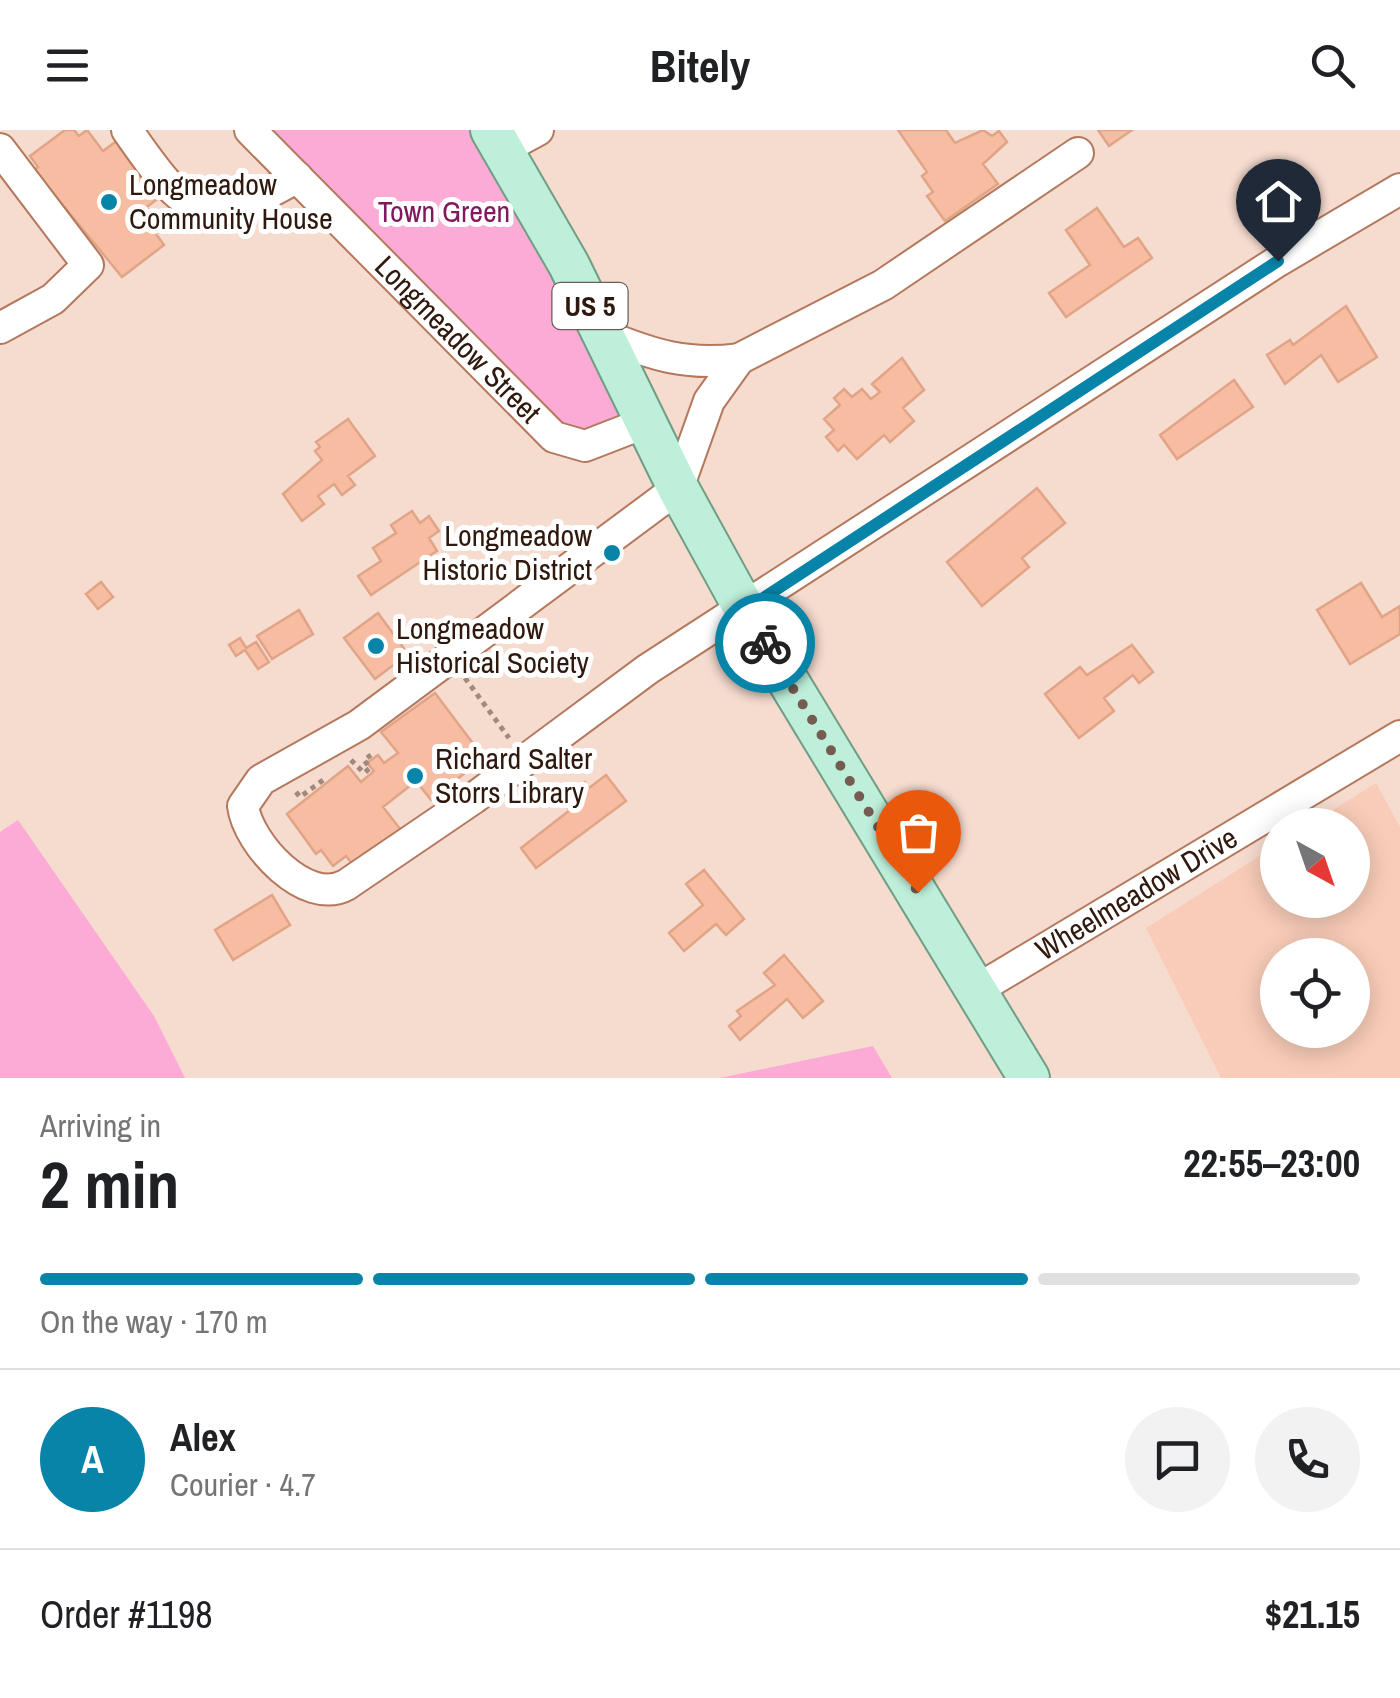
<!DOCTYPE html>
<meta charset="utf-8">
<style>
:root{--surface:#fff;--page:#f2f2f2;--text:#202124;--muted:#757577;--line:#e0e0e0;--accent:#0884a9}
body{margin:0;font-family:"Archivo Narrow",sans-serif;background:var(--page);color:var(--text);height:100vh;display:flex;flex-direction:column;font-size:38px;white-space:nowrap}
*{box-sizing:border-box;margin:0}
p{font-size:32px;color:var(--muted)}
.icon{flex:none;width:55px;height:55px;fill:none;stroke:currentColor;stroke-width:2;stroke-linecap:round;stroke-linejoin:round}
.map{position:relative;height:948px;overflow:hidden}
.panel{display:flex;flex-direction:column;background:var(--surface);flex:1}
.panel>*{flex:none}
.needle{width:65px;rotate:140deg}
.fabs{position:absolute;left:1260px;top:678px;display:grid;gap:20px}
.fabs a{display:grid;place-items:center;width:110px;height:110px;border-radius:50%;background:var(--surface);box-shadow:0 5px 25px #0003;font-size:50px}
.pin{position:absolute;display:grid;place-items:center;width:85px;height:85px;color:#fff;margin:-102px -42px;border-radius:50% 50% 50% 0;rotate:-45deg;box-shadow:0 0 10px #0007}
.pin .icon{rotate:45deg}
.courier{position:absolute;display:grid;place-items:center;width:100px;height:100px;margin:-50px;border:8px solid #0884a9;border-radius:50%;background:#fff;color:#222;box-shadow:0 2px 12px #0007}
.head em{font-style:normal;font-weight:700}
.head div{display:flex;flex-direction:column-reverse}
.head{display:flex;align-items:center;justify-content:space-between;height:170px;padding:0 40px}
h1{font-size:65px;font-weight:700;line-height:75px}
.bar{display:grid;grid-template-columns:repeat(4,1fr);gap:15px 10px;align-content:center;height:120px;padding:0 40px}
.bar i{height:12px;border-radius:8px;background:var(--line)}
.bar .selected{background:var(--accent)}
.bar p{grid-column:span 4}
.line{display:flex;align-items:center;gap:25px;padding:0 40px;border-top:2px solid var(--line)}
.line div{flex:1}
.round{display:grid;place-items:center;flex:none;width:105px;height:105px;border-radius:52px;background:var(--page)}
header{display:flex;justify-content:space-between;align-items:center;height:130px;padding:0 40px;background:var(--surface);font-size:45px;font-weight:700}
.map>svg:first-child{display:block}
.built{fill:#f8ccb8;fill-rule:evenodd}
.green{fill:#fbabd6}
.building{fill:#f6bda2;stroke:#e2a487;stroke-width:2.5}
.lines{fill:none;stroke-linecap:round;stroke-linejoin:round}
.minor-casing{stroke:#b4795d;stroke-width:34}
.major-casing{stroke:#709d83;stroke-width:44}
.path{stroke:#a2897d;stroke-width:5;stroke-dasharray:5 5;stroke-linecap:butt}
.minor{stroke:#fff;stroke-width:30}
.major{stroke:#beefda;stroke-width:40}
.done{stroke:#755c51;stroke-width:10;stroke-dasharray:0 18}
.route{stroke:#0884a9;stroke-width:12}
.poi-dot{fill:#0884a9;stroke:#fff;stroke-width:4}
.labels{text-anchor:middle;stroke-width:10;stroke-linejoin:round;paint-order:stroke}
.shield{fill:#fff;stroke:#6d5d56;stroke-width:2.5}
.shield-label{font-size:28px;font-weight:bold;fill:#2f180d}
.poi-label{font-size:30px;fill:#2f180d;stroke:#fff;text-anchor:start}
.park-label{font-size:30px;fill:#82185d;stroke:#fff}
.street-label{font-size:30px;fill:#2f180d;stroke:#fff}
</style>
<header><svg class="icon" aria-label="menu" viewBox="0 0 24 24"><path d="M4 6h16M4 12h16M4 18h16"/></svg>Bitely<svg class="icon" aria-label="search" viewBox="0 0 24 24"><circle cx="10" cy="10" r="6"/><path d="M15 15l6 6"/></svg></header>
<div class="map">
<svg width="1400" height="948" viewBox="0 0 1400 948">
<rect width="100%" height="100%" fill="#f6dbcf"/>
<!-- built -->
<path class="built" d="M1376 653 1400 697V948H1221L1146 798 1277 715 1278 770H1352V695H1309ZM1278 825H1352V900H1278Z"/>
<!-- green -->
<path class="green" d="M250 0H491L647 292 585 316Z
M18 690 154 886 185 948H0V702Z
M873 916 892 948H719H720Z"/>
<!-- building -->
<path class="building" d="M65 0H74L79 6 87 0 103 21 118 10 161 66 147 77 163 98 156 104 164 115 122 147 34 40 38 37 30 26Z
M898 0H946L955 13 983 0 992 6 999 1 1007 12 983 34 998 54 945 91 927 66 933 62 922 46 927 42Z
M1098 0H1132L1109 16Z
M1097 78 1124 117 1138 108 1152 128 1066 187 1049 163 1090 135 1066 100Z
M1346 176 1377 227 1338 252 1321 225 1285 254 1267 225 1290 210 1293 215Z
M902 228 924 260 903 278 914 291 890 312 884 305 857 329 844 315 838 321 826 307 834 300 824 289 840 275 834 268 844 259 852 267 862 259 871 269 880 262 872 254Z
M1234 250 1253 277 1177 329 1160 305Z
M348 289 375 326 348 346 355 355 342 365 334 354 318 366 324 374 302 391 283 364 322 330 315 321 320 317 316 312Z
M1037 358 1065 393 1022 428 1029 437 982 476 947 432Z
M412 381 420 393 429 386 439 401 429 408 437 421 371 465 358 446 381 431 373 418 396 403 391 395Z
M101 452 113 467 98 479 86 464Z
M1361 453 1382 487 1400 476V504L1350 534 1317 480Z
M299 480 313 504 272 529 257 506Z
M378 483 408 524 375 549 344 508Z
M240 508 246 518 256 512 269 532 258 539 245 520 236 526 229 515Z
M1132 515 1153 542 1139 553 1133 545 1104 568 1114 581 1079 608 1045 564 1080 537 1087 545Z
M435 563 484 628 431 670 416 651 383 677 401 700 354 736 346 726 333 736 321 720 316 724 287 684 348 636 361 652 374 641 367 633 378 625 384 633 398 623 381 602Z
M606 645 626 671 536 738 521 718 570 680 562 670 585 652 589 658Z
M704 740 744 789 726 805 716 794 684 821 669 803 703 775 686 754Z
M272 765 290 795 233 830 215 800Z
M784 825 823 871 803 888 787 869 740 910 729 896 741 886 737 881 775 855 764 843Z"/>
<g class="lines">
<defs>
<g id="minor">
<path d="M127 0C186 85 202 103 297 47"/>
<path id="s1" d="M250 0 554 307 585 316 647 292"/>
<path d="M0 19 88 135 53 169 0 198"/>
<path d="M503 19 538 0"/>
<path d="M606 206C653 225 687 236 739 229L709 271 678 358 359 595 261 650 243 676C248 714 306 777 346 755L474 668 648 539 1278 131 1400 59"/>
<path d="M739 229 883 155 1078 23"/>
<path id="s2" d="M978 859 1400 606"/>
</g>
<path id="major" d="M491 0 569 135 678 358 745 480 1029 948"/>
</defs>
<!-- minor casing -->
<use href="#minor" class="minor-casing"/>
<!-- major casing -->
<use href="#major" class="major-casing"/>
<!-- path -->
<path class="path" d="M465 548 509 608
M351 630 364 643 370 638 364 630 371 625
M296 662 300 667 326 648"/>
<!-- minor -->
<use href="#minor" class="minor"/>
<!-- major -->
<use href="#major" class="major"/>
</g>
<g class="lines">
<!-- done -->
<path class="done" d="M765 513 918 762"/>
<!-- route -->
<path class="route" d="M765 513 745 480 1278 131"/>
</g>
<!-- markers -->
<g class="poi-dot">
<circle cx="109" cy="72" r="10"/>
<circle cx="612" cy="423" r="10"/>
<circle cx="376" cy="516" r="10"/>
<circle cx="415" cy="646" r="10"/>
</g>
<g class="labels">
<!-- shield labels -->
<rect class="shield" x="552.5" y="153" width="75" height="46" rx="8"/>
<g class="shield-label">
<text x="590" y="186">US 5</text>
</g>
<!-- poi labels -->
<g class="poi-label">
<text x="129" y="65">Longmeadow<tspan x="129" dy="34">Community House</tspan></text>
<text x="592" y="416" text-anchor="end">Longmeadow<tspan x="592" dy="34">Historic District</tspan></text>
<text x="396" y="509">Longmeadow<tspan x="396" dy="34">Historical Society</tspan></text>
<text x="435" y="639">Richard Salter<tspan x="435" dy="34">Storrs Library</tspan></text>
</g>
<!-- park labels -->
<g class="park-label">
<text x="444" y="92">Town Green</text>
</g>
<!-- street labels -->
<g class="street-label">
<text dy="10" stroke="none"><textPath href="#s1" startOffset="295">Longmeadow Street</textPath></text>
<text dy="10" stroke="none"><textPath href="#s2" startOffset="185">Wheelmeadow Drive</textPath></text>
</g>
</g>
</svg>
<div class="fabs">
<a><svg class="needle" viewBox="-14 -14 28 28"><path d="M0-13l5 13h-10z" fill="#e53935"/><path d="M0 13l5-13h-10z" fill="#757577"/></svg></a>
<a><svg class="icon" aria-label="locate" viewBox="0 0 24 24"><circle cx="12" cy="12" r="6"/><path d="M12 2v4M12 18v4M2 12h4M18 12h4"/></svg></a>
</div>
<div class="pin" style="left:918px;top:762px;background:#ea580c"><svg class="icon" aria-label="bag" viewBox="0 0 24 24"><path d="M5 8h14l-1 12H6zM9 8a3 3 0 0 1 6 0"/></svg></div>
<div class="pin" style="left:1278px;top:131px;background:#1f2937"><svg class="icon" aria-label="home" viewBox="0 0 24 24"><path d="M3 11l9-7 9 7M6 9v11h12V9"/></svg></div>
<div class="courier" style="left:765px;top:513px"><svg class="icon" aria-label="bike" viewBox="0 0 24 24"><circle cx="6" cy="16" r="4"/><circle cx="18" cy="16" r="4"/><path d="M6 16l4-8h5l3 8M10 8l3 8H6M13 5h3"/></svg></div>
</div>
<section class="panel">
<div class="head"><div><h1>2 min</h1><p>Arriving in</p></div><em>22:55–23:00</em></div>
<div class="bar"><i class="selected"></i><i class="selected"></i><i class="selected"></i><i></i><p>On the way · 170 m</p></div>
<div class="line" style="height:180px"><b class="round" style="background:var(--accent);color:#fff">A</b><div><b>Alex</b><p>Courier · 4.7</p></div><a class="round"><svg class="icon" aria-label="chat" viewBox="0 0 24 24"><path d="M4 5h16v11H9l-5 4z"/></svg></a><a class="round"><svg class="icon" aria-label="phone" viewBox="0 0 24 24"><path d="M5 4h4l2 5-3 2q2 4 5 5l2-3 5 2v4C11 20 4 13 5 4z"/></svg></a></div>
<div class="line" style="height:130px"><div>Order #1198</div><b>$21.15</b></div>
</section>
